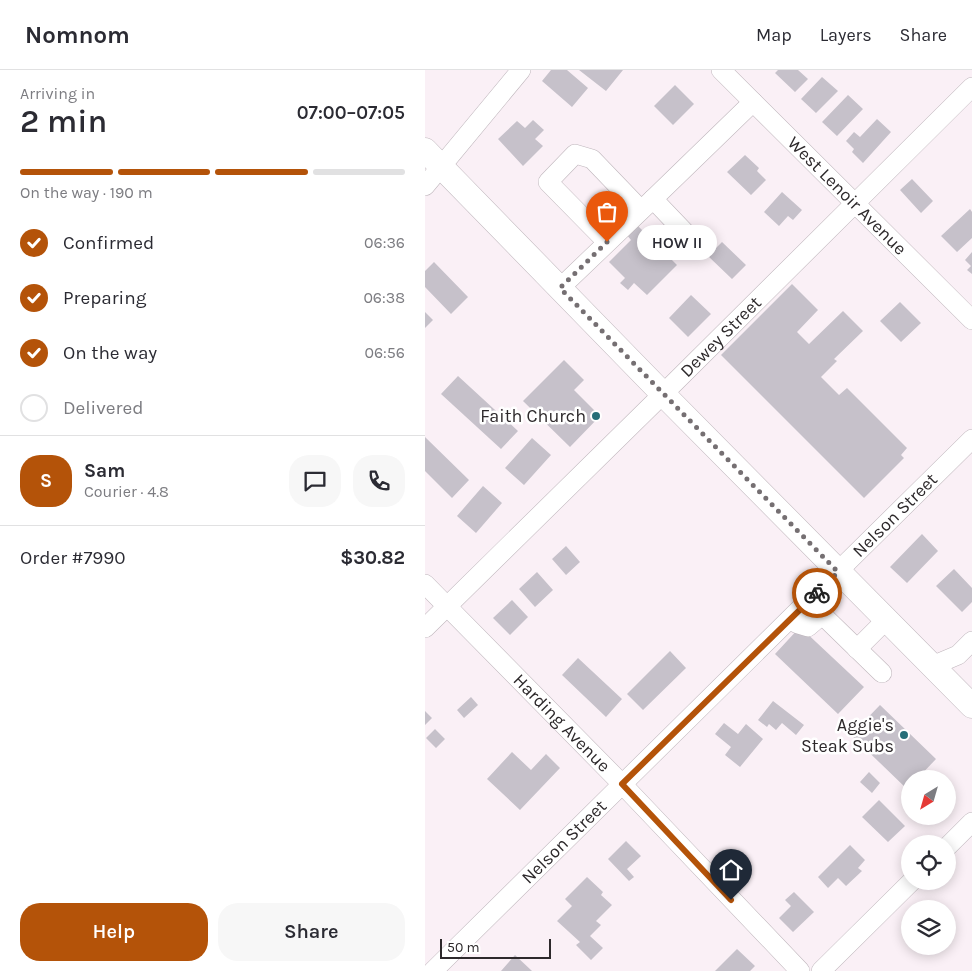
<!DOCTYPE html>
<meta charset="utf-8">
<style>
:root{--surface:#fff;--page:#f7f7f7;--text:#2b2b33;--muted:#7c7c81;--line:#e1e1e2;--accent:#b45309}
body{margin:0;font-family:Karla,sans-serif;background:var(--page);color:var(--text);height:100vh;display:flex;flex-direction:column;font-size:19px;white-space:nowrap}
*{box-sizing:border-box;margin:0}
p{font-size:16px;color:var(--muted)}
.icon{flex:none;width:28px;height:28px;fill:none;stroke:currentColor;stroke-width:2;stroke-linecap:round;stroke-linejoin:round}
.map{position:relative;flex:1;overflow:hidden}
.sheet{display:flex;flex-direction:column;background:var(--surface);width:425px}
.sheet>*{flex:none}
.needle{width:32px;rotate:217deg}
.buttons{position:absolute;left:476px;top:700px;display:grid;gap:10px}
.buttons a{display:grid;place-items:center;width:55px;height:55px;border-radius:50%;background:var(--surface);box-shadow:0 2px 12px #0003;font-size:25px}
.scale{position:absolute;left:15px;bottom:12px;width:111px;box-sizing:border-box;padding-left:5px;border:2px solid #2d292b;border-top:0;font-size:14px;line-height:18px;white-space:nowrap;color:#2d292b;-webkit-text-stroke:4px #fff;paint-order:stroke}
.pin{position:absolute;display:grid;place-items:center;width:42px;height:42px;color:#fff;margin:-51px -21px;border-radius:50% 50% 50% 0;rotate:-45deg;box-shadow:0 0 5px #0007}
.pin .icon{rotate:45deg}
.courier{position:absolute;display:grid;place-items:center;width:50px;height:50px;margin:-25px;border:4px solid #b45309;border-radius:50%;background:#fff;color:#222;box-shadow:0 1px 6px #0007}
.bubble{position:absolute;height:35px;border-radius:18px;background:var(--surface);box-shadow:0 2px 12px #0003;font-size:16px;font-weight:600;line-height:35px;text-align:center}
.overview em{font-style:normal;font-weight:600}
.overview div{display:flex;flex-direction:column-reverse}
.overview{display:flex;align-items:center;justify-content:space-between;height:85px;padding:0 20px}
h1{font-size:32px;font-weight:600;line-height:38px}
.bar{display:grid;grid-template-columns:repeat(4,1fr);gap:8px 5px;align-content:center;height:60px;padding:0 20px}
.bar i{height:6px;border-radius:4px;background:var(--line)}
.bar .selected{background:var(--accent)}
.bar p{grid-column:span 4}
.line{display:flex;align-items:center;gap:12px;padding:0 20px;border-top:1px solid var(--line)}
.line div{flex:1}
.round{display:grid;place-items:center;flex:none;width:52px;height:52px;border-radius:20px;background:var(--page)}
ol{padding:0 20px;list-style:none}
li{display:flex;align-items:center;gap:15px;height:55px}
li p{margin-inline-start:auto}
li .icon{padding:5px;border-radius:50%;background:var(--accent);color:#fff;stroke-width:4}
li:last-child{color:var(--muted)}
li i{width:28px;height:28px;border:2px solid var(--line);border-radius:50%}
.primary-button{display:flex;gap:10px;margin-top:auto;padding:10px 20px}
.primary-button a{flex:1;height:58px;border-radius:20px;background:var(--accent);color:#fff;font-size:20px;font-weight:600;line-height:58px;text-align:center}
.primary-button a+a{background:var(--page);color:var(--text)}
header{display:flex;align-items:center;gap:30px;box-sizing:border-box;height:70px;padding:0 25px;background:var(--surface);border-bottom:1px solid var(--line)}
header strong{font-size:24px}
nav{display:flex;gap:28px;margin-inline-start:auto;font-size:18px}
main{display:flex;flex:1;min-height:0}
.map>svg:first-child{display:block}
.building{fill:#c6c1ca}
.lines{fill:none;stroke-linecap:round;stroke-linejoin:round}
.minor-casing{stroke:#bfb6bc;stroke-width:20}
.major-casing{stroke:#bfb6bc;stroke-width:25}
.minor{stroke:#fff;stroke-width:19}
.major{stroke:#fff;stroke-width:24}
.done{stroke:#756f72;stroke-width:5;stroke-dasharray:0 9}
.route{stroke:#b45309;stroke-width:6}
.poi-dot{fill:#256e78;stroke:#fff;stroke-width:2}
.labels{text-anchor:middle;stroke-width:5;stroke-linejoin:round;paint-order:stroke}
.street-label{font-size:18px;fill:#2d292b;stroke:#fff}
.poi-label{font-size:18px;fill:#2d292b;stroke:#fff;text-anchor:end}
</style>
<header>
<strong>Nomnom</strong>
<nav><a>Map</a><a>Layers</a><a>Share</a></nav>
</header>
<main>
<section class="sheet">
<div class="overview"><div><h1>2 min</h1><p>Arriving in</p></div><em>07:00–07:05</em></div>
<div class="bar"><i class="selected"></i><i class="selected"></i><i class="selected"></i><i></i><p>On the way · 190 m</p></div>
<ol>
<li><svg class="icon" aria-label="check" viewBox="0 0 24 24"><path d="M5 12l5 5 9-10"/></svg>Confirmed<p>06:36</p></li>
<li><svg class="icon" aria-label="check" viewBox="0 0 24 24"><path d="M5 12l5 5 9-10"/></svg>Preparing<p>06:38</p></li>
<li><svg class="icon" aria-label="check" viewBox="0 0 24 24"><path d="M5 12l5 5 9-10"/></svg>On the way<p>06:56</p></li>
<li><i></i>Delivered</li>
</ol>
<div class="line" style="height:90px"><b class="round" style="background:var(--accent);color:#fff">S</b><div><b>Sam</b><p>Courier · 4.8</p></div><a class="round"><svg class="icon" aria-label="chat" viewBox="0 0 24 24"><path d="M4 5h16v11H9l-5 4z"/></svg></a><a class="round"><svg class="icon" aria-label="phone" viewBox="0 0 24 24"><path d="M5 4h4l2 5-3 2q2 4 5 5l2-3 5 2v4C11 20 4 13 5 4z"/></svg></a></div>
<div class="line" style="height:65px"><div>Order #7990</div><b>$30.82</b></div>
<div class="primary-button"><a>Help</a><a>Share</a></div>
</section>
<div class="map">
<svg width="547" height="901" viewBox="0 0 547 901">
<rect width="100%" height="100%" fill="#faf0f6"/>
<!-- building -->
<path class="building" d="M126 0H142L163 18 147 37 117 11Z
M154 0H198L181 21Z
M353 0H373L383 9 370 22 350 3Z
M397 7 413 21 391 43 376 29Z
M250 15 269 34 248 55 229 36Z
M423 25 438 39 412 66 397 52Z
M452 49 466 62 438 93 427 82 429 79 421 71 429 62 435 67Z
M108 50 119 60 110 69 118 76 98 96 73 69 92 51 100 58Z
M320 85 334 98 332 101 341 110 326 125 302 102Z
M487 109 508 131 496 143 475 120Z
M357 122 377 140 368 150 363 146 354 156 339 142Z
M545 139 547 142V168L532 182 516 166Z
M211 154 252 195 222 225 209 213 203 220 195 213 200 208 184 192 206 170 201 164Z
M297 172 321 195 307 209 283 186Z
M547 182V204L542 200 546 196 540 190Z
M9 192 43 227 26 244 0 217V201Z
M367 214 393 240 372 262 384 274 418 241 438 261 409 289 412 291 396 307 414 325 422 318 482 378 476 385 479 388 439 428 296 285Z
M266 225 286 244 263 267 244 248Z
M475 232 496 253 476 272 455 251Z
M0 242 8 250 0 258Z
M139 290 159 310 149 320 175 346 145 377 98 331Z
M33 306 93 361 76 379 16 324Z
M0 367 44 410 27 428 0 401Z
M107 368 126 385 99 415 80 398Z
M58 416 77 433 51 463 32 446Z
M497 464 513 481 482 513 465 497Z
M141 476 155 492 141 505 127 489Z
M529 499 547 518V532L537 542 511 516Z
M112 502 128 520 110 537 94 519Z
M87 530 103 547 85 565 68 548Z
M375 557 439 617 413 644 350 584Z
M245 581 261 598 218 640 202 624Z
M153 588 197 629 181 647 137 605Z
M46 627 53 635 39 648 32 640Z
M348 631 379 655 371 665 357 653 351 660 344 654 342 657 333 650Z
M455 635 511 689 492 709H485V716L482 719 426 665Z
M0 641 7 648 0 655Z
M299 653 313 664 321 654 338 669 315 697 300 685 306 677 290 664Z
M10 659 20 669 11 678 1 668Z
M87 682 106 700 121 684 135 698 95 740 62 709Z
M444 702 455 713 447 723 435 712Z
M454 730 480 756 463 772 437 747Z
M201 771 216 786 202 799 209 807 204 811 183 789Z
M425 775 440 790 433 798 437 801 421 816 413 808 403 818 393 807Z
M162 807 178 822 176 825 187 835 171 851 176 855 165 866 178 878 166 890 151 875 155 872 132 851 147 836 140 829Z
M369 822 389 842 368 862 354 848 366 836 360 830Z
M312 879 330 896 325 901H290Z
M90 885 107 901H76Z"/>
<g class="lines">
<defs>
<g id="minor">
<path id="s1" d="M296 0 547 250"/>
<path d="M0 116 96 0"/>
<path d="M228 129 270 173"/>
<path d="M182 172 123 112 150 84 167 89 216 140"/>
<path d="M135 218 228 129 328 32"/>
<path id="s2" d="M0 514 197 714 375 901"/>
<path d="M383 531 457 603"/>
<path d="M365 550 373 554 383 557 397 545"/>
<path id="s3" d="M0 558 238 324 547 17"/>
<path d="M432 579 461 550"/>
<path d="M507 596 533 585 547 571"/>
<path d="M522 777 547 752"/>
<path id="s4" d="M8 901 547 369"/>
<path d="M396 901 487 811"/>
</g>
<path id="major" d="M0 80 238 324 547 636"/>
</defs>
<!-- minor casing -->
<use href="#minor" class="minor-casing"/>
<!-- major casing -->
<use href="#major" class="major-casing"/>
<!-- minor -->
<use href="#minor" class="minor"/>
<!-- major -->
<use href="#major" class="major"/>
</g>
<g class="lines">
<!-- done -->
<path class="done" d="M182 172 135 218 413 502 392 523"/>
<!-- route -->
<path class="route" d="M306 830 197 714 392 523"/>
</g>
<!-- markers -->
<g class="poi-dot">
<circle cx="171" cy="346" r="5"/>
<circle cx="479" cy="665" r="5"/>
</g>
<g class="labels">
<!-- street labels -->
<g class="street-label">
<text dy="6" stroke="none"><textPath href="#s1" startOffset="178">West Lenoir Avenue</textPath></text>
<text dy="6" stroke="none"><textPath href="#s3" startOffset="415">Dewey Street</textPath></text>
<text dy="6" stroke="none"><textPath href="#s4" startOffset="649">Nelson Street</textPath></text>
<text dy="6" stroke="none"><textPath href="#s2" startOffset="195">Harding Avenue</textPath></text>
<text dy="6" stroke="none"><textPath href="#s4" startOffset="184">Nelson Street</textPath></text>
</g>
<!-- poi labels -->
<g class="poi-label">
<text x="161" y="352">Faith Church</text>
<text x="469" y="661">Aggie's<tspan x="469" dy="21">Steak Subs</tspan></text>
</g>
</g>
</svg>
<div class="buttons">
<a><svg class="needle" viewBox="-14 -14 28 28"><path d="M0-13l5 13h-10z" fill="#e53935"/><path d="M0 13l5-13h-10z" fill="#7c7c81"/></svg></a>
<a><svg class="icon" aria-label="locate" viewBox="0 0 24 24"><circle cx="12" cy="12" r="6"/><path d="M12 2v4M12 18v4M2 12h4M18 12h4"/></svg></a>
<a><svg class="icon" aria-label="layers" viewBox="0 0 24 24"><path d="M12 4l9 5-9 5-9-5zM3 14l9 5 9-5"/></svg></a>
</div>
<div class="scale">50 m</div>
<div class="pin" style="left:182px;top:172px;background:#ea580c"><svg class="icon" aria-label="bag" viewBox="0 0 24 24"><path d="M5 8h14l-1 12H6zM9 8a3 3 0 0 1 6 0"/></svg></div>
<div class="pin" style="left:306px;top:830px;background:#1f2937"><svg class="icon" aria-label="home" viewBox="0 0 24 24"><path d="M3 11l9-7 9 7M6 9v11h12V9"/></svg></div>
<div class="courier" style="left:392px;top:523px"><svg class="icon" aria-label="bike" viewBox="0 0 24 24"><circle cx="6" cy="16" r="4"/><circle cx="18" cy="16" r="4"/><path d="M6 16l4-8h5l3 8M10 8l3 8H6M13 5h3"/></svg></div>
<div class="bubble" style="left:212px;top:155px;width:80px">HOW II</div>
</div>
</main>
